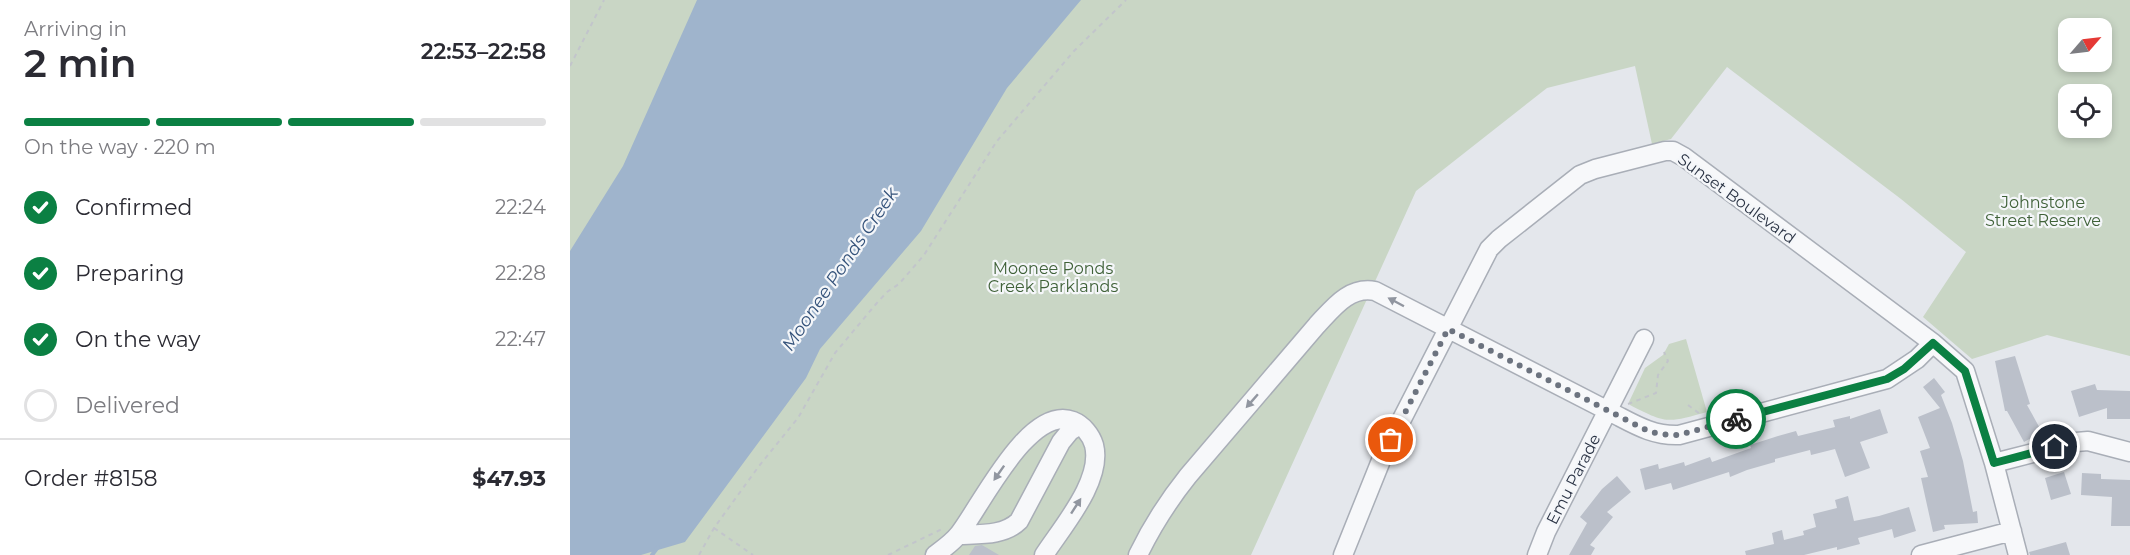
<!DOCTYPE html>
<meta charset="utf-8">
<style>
:root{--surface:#fff;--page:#f7f7f7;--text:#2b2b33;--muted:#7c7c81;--line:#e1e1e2;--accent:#0b8043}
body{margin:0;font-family:Montserrat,sans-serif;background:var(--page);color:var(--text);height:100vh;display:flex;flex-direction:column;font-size:22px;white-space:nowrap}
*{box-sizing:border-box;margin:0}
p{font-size:20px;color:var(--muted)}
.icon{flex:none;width:33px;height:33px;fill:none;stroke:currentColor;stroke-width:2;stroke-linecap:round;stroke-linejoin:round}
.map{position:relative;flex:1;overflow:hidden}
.details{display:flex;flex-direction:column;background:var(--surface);width:570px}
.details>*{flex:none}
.needle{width:39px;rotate:62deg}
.buttons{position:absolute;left:1488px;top:18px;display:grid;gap:12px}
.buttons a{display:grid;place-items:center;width:54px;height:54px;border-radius:12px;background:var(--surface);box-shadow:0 3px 9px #0003;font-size:30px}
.pin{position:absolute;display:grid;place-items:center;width:51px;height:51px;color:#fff;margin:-26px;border:3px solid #fff;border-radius:50%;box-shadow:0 2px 6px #0007}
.courier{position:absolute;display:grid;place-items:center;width:60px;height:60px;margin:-30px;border:4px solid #0b8043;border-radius:50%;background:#fff;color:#222;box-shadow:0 2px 8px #0007}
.headline em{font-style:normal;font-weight:600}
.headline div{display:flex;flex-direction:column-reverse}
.headline{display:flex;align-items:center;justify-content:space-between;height:102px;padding:0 24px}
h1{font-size:39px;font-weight:600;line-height:45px}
.bar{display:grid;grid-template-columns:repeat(4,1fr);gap:9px 6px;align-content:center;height:72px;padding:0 24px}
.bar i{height:8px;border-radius:4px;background:var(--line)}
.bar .current{background:var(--accent)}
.bar p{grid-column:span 4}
.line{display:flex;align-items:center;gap:15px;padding:0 24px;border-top:2px solid var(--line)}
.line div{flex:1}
ol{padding:0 24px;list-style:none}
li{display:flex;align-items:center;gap:18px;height:66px}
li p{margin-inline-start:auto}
li .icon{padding:6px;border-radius:50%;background:var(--accent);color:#fff;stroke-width:4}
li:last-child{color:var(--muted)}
li i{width:33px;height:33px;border:3px solid var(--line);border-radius:50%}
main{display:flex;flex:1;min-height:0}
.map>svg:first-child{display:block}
.green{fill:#c9d6c5;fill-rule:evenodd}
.water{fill:#9fb4cc}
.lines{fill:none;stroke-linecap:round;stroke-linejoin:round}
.stream{stroke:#9fb4cc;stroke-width:4}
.building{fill:#bbc0ca}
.minor-casing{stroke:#a9aeb7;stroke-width:21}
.path{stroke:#c2c5cb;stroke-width:2;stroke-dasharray:4.5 4.5;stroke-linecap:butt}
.minor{stroke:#f7f8fa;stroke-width:18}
.oneway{fill:#9196a0}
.done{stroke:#6c737f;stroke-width:6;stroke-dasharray:0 10.8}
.route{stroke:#0b8043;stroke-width:8}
.labels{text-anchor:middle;stroke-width:4.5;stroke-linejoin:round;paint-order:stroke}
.street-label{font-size:16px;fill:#2b3445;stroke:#f4f6f9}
.park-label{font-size:16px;fill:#3f6138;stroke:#f4f6f9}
.water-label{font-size:18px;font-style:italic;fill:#34527a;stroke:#f4f6f9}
</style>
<main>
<section class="details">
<div class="headline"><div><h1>2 min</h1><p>Arriving in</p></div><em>22:53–22:58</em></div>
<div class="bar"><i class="current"></i><i class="current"></i><i class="current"></i><i></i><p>On the way · 220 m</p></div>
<ol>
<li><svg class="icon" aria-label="check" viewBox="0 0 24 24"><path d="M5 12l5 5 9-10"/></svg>Confirmed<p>22:24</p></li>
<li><svg class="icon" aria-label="check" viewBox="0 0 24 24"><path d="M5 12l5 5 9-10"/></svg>Preparing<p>22:28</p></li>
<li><svg class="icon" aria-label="check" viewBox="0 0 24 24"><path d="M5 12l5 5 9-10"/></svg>On the way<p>22:47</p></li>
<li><i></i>Delivered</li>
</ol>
<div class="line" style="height:78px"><div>Order #8158</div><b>$47.93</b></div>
</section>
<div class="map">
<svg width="1560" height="555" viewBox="0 0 1560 555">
<rect width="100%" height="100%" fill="#e4e7ec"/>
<!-- green -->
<path class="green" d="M0 0H1560V356L1477 335 1402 359 1353 317 1396 252 1331 199 1157 67 1101 139 1082 144 1065 66 977 88 846 191 681 555H0ZM1498 28H1532V62H1498ZM1498 94H1532V128H1498Z
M1116 339 1137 412C1097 423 1097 424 1060 405L1059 402 1075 368 1093 355 1099 344Z"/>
<!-- water -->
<path class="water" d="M127 0H511L437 88 351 231 250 349 236 378 115 542 71 555H0V251L53 166Z"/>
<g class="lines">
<!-- stream -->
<path class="stream" d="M82 555 88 547"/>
</g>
<!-- building -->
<path class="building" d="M1445 356 1460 404 1457 405 1472 432 1454 442 1437 411H1435L1425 361Z
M1364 378 1375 392 1371 395 1382 423 1393 461 1403 512 1407 511 1408 523 1374 525 1375 529 1363 532 1351 478 1358 477 1350 451 1360 448 1348 417 1370 408 1353 387Z
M1525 384 1527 390 1560 391V419H1537V408L1509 417 1501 391Z
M1310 409 1318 433 1290 442 1300 468 1275 477 1265 449 1241 455 1240 450 1205 459V462L1177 470 1160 477 1159 472 1103 490 1101 483 1075 490 1070 469 1088 464 1089 469 1114 462 1115 466 1140 457 1142 462 1181 448 1180 445 1208 436 1226 431 1228 436 1265 427 1263 420 1280 416V419Z
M1494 472 1501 494 1481 500 1475 478Z
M1512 473 1531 474V479L1560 480V526H1541L1542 497 1511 495Z
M1047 476 1061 492 1037 512 1043 517 1020 545 1025 548 1021 555H999L1017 523 1010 517 1032 489Z
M1278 496 1284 521 1309 516 1339 507 1346 531 1324 538 1322 529 1288 538 1290 544 1267 550V547L1234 555H1176L1175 551 1204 544 1202 533 1212 530 1214 540 1234 535 1233 531 1246 527 1243 514 1267 508 1265 500Z
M1496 542 1500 555H1460L1459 552Z
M412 545 429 555H399L405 546Z"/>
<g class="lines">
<defs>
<path id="minor" d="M1424 463 1506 442 1518 441 1560 452
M389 535C409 534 434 536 449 521L491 442 500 431 510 425
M365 555C373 549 383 542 389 534 411 506 459 404 503 421 513 425 521 435 524 445 533 480 493 526 474 555
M568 555C582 526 598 501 618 476L747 325C763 308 779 286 805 291L1050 417C1069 427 1086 436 1109 435L1317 379 1347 359 1363 343
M773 555 812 458 919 249 929 239 1010 175 1025 169 1095 151H1103L1114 157 1363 343 1395 371 1424 463 1448 555
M967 555 976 532 1074 339
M1351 555 1442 531"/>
</defs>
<!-- minor casing -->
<use href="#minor" class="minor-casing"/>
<!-- path -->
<path class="path" d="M0 66 34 0
M1058 404 1086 393 1088 375 1098 361 1094 352
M1118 405 1130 414
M144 528 183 555
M129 555 144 528 189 466 228 418 265 353 306 304 317 292 329 284 354 255 427 141 504 51 556 0
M318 555 372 529"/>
<!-- minor -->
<use href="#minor" class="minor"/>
</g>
<!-- one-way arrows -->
<defs><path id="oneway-solid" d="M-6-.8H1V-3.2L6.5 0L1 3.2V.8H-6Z" transform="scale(1.5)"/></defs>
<g class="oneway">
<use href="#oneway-solid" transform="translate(826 302) rotate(-152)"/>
<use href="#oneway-solid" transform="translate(682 401) rotate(131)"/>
<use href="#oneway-solid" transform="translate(429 473) rotate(125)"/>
<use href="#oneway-solid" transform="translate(506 506) rotate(-57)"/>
</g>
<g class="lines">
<!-- done -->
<path class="done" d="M821 440 878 329 1080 432 1099 435H1109L1166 419"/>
<!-- route -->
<path class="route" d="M1166 419 1317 379 1334 369 1363 343 1395 371 1424 463 1485 447"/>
</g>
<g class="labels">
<!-- street labels -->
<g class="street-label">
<text transform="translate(1167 198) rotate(36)" y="6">Sunset Boulevard</text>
<text transform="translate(1003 479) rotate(-63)" y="6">Emu Parade</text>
</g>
<!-- park labels -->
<g class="park-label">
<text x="1473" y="208">Johnstone<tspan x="1473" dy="18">Street Reserve</tspan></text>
<text x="483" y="274">Moonee Ponds<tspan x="483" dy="18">Creek Parklands</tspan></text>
</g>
<!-- water labels -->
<g class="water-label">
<text transform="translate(270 269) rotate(-56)" y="6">Moonee Ponds Creek</text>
</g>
</g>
</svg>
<div class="buttons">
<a><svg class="needle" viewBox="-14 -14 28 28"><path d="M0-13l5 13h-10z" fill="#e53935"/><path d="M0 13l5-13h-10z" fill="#7c7c81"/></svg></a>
<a><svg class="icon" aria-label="locate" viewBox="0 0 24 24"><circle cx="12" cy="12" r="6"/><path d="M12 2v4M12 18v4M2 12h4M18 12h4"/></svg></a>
</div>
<div class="pin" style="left:821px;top:440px;background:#ea580c"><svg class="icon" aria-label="bag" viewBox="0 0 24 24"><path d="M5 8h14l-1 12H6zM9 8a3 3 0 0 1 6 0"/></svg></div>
<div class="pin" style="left:1485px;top:447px;background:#1f2937"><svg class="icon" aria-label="home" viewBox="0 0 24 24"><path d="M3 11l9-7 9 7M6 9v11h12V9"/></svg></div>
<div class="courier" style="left:1166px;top:419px"><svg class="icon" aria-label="bike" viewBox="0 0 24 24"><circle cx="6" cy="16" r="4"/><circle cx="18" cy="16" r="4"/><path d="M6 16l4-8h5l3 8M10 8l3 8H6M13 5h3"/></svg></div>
</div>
</main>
